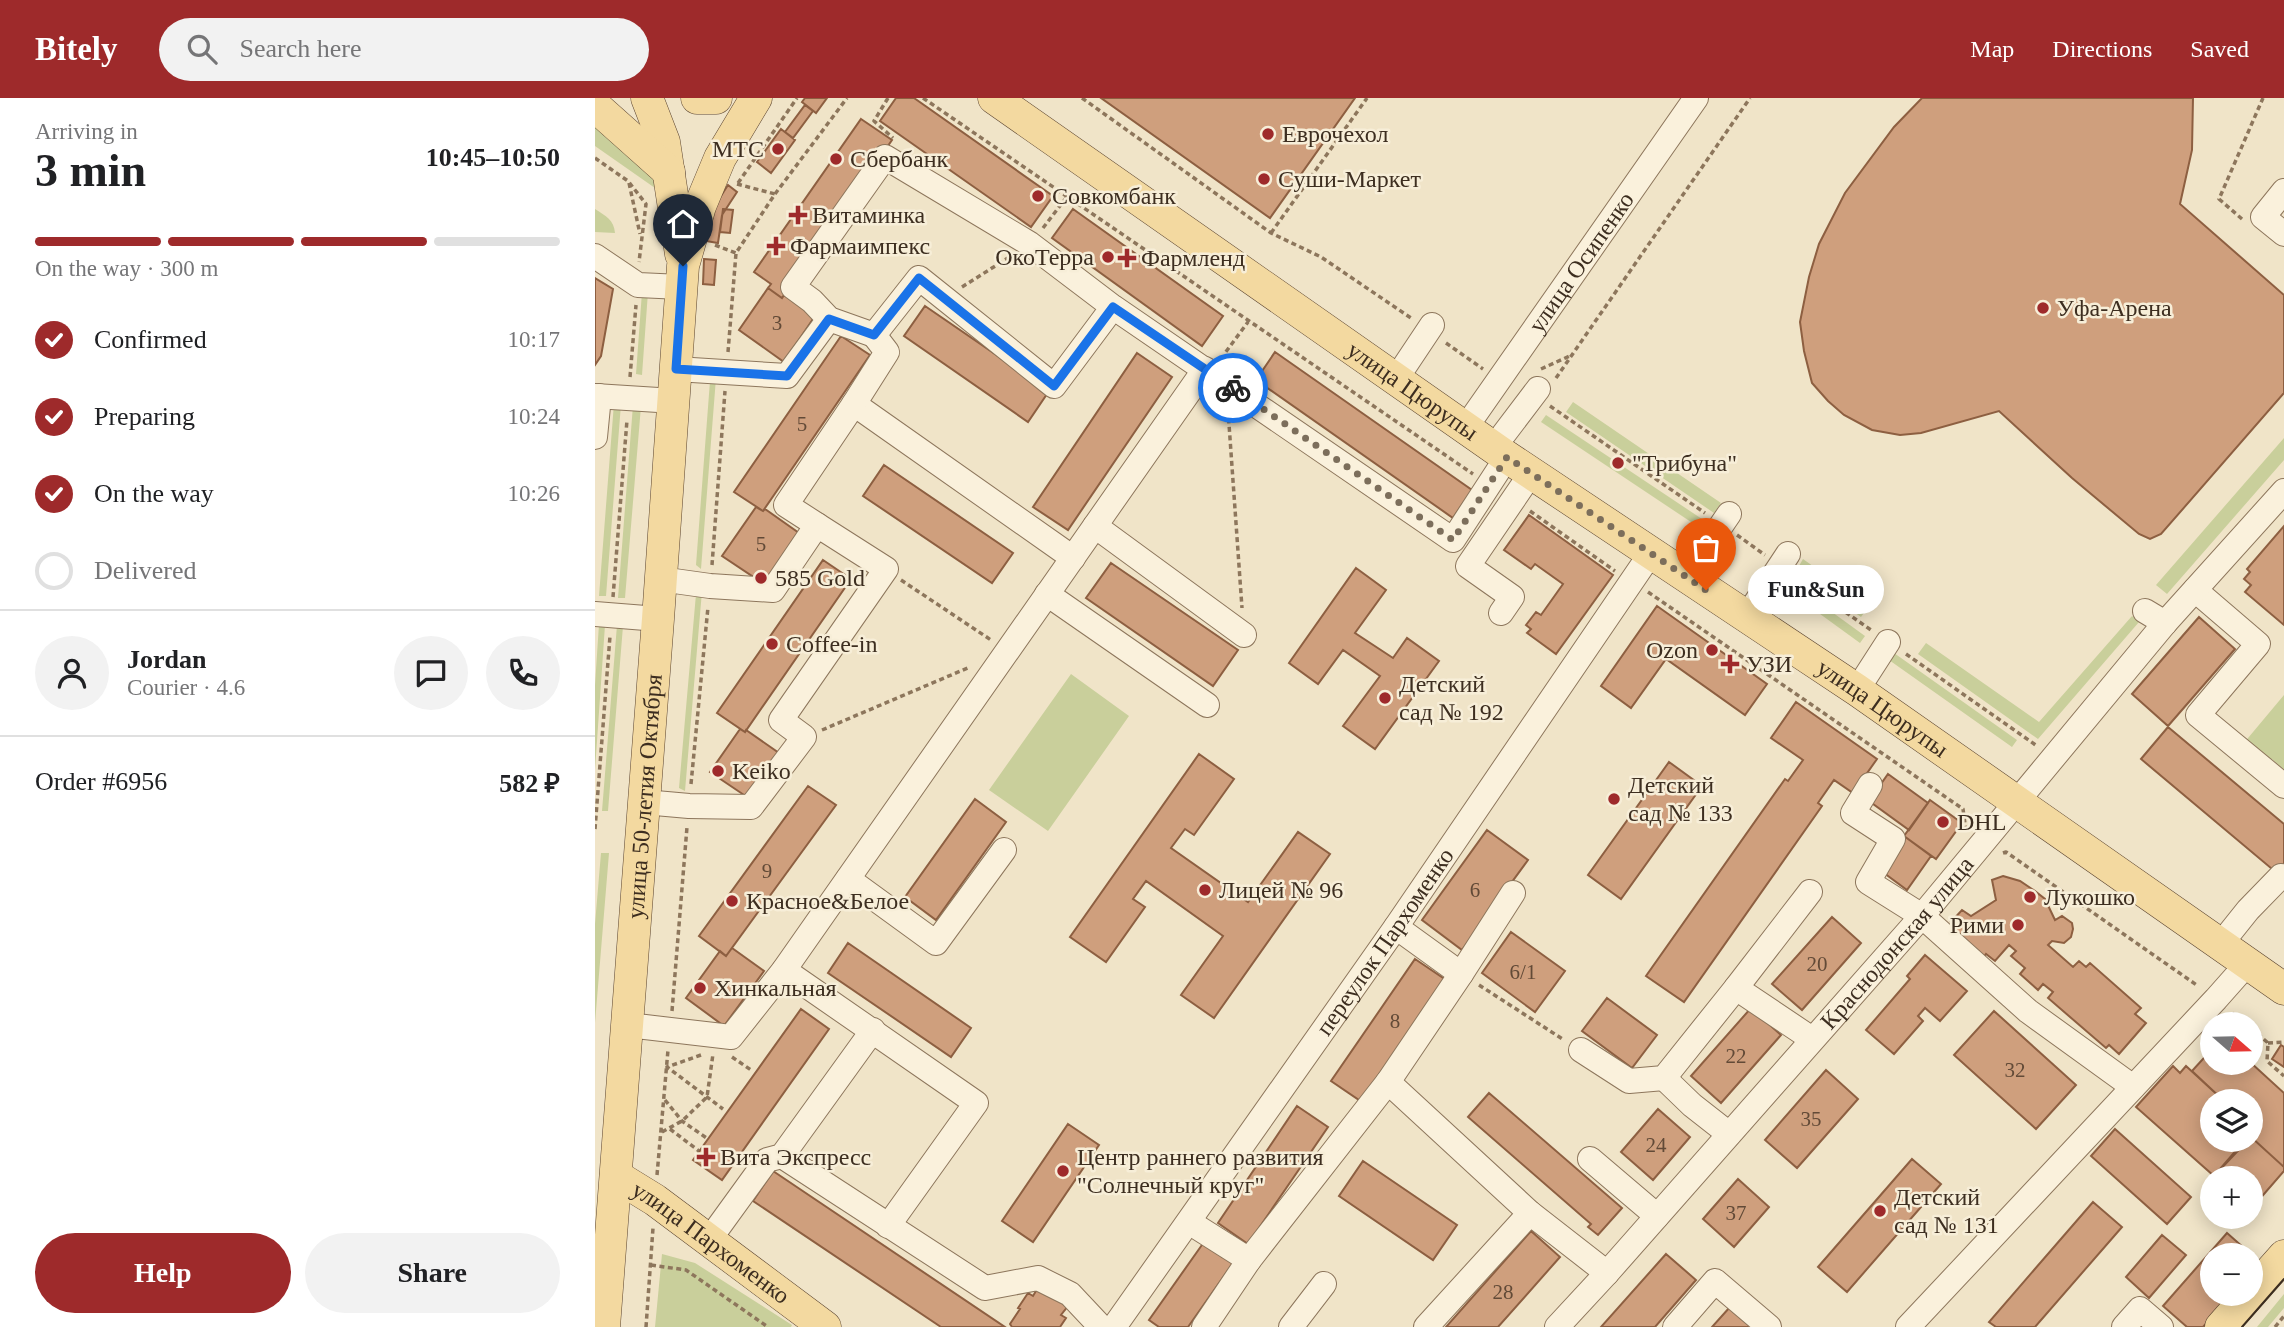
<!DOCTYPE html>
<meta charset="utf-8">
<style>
:root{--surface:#fff;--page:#f2f2f2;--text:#202124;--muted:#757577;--line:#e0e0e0;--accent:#9e2a2b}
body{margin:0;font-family:Georgia,serif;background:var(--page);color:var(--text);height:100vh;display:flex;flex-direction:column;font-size:26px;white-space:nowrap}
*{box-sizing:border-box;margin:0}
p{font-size:23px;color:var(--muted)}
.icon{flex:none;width:38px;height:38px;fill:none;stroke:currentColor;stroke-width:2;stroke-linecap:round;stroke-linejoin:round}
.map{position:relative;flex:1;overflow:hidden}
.drawer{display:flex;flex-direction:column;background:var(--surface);width:595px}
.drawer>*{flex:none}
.needle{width:46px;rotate:110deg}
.controls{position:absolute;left:1605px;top:914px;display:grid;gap:14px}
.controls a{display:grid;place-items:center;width:63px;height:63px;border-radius:50%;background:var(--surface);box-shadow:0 4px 18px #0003;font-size:35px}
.pin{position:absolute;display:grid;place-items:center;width:60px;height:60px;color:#fff;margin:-72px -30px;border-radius:50% 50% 50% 0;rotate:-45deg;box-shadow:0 0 7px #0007}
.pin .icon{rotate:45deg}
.courier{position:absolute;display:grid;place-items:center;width:70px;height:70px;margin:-35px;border:5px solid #1a73e8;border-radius:50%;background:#fff;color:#222;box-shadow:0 2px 9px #0007}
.bubble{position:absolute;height:49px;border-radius:24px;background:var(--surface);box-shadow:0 4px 18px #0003;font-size:23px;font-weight:700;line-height:49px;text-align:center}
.summary em{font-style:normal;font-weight:700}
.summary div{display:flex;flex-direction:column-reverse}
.summary{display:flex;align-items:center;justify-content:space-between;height:119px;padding:0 35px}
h1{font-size:46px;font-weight:700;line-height:52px}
.bar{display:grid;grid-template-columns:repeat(4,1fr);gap:10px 7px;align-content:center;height:84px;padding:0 35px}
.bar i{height:9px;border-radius:5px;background:var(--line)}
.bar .current{background:var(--accent)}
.bar p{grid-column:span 4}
.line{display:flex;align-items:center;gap:18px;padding:0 35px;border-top:2px solid var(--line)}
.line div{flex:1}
.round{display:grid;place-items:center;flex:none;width:74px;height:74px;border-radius:37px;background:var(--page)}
ol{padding:0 35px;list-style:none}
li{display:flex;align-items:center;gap:21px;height:77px}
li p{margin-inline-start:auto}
li .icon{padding:7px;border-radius:50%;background:var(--accent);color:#fff;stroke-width:4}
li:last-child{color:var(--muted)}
li i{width:38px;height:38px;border:4px solid var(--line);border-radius:50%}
.primary-button{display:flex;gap:14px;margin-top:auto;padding:14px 35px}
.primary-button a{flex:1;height:80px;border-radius:42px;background:var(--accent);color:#fff;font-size:28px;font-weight:700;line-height:80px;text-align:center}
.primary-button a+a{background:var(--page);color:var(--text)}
header{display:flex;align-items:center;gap:42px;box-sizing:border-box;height:98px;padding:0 35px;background:var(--accent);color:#fff}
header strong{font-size:33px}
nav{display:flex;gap:38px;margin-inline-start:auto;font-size:24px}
.search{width:490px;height:63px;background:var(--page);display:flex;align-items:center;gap:18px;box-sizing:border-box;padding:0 24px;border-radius:38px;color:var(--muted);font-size:26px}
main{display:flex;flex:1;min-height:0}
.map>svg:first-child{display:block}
.green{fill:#c9cf9b}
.building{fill:#cf9f7d;stroke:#8d5f41;stroke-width:2}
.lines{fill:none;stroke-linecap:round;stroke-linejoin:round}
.minor-casing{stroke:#8d765c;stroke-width:26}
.major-casing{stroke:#5b4430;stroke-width:33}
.path{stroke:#8d765c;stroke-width:3.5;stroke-dasharray:5 3.5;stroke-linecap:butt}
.minor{stroke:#faf1dc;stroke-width:24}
.major{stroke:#f3d9a0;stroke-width:32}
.tram{stroke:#3d2e20;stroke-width:2}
.done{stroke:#7c6e5b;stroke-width:7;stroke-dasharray:0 12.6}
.route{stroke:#1a73e8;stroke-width:9}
.poi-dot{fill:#9e2a2b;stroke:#f7eed8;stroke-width:2.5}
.labels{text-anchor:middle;stroke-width:5;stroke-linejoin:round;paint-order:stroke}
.number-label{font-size:21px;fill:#624a37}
.poi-label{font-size:24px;fill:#3d2e20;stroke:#f7eed8;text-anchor:start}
.street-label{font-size:24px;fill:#3d2e20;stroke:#f7eed8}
</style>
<header>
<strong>Bitely</strong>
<div class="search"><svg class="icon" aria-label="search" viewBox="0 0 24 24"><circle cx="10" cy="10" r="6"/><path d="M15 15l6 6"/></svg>Search here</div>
<nav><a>Map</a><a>Directions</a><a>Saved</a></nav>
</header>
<main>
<section class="drawer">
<div class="summary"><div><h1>3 min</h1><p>Arriving in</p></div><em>10:45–10:50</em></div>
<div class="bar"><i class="current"></i><i class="current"></i><i class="current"></i><i></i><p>On the way · 300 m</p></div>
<ol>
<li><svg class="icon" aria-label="check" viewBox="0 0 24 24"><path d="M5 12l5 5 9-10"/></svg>Confirmed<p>10:17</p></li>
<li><svg class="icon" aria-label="check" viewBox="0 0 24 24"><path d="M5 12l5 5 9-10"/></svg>Preparing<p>10:24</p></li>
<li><svg class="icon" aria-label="check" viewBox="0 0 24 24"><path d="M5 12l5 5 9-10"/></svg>On the way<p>10:26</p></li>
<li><i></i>Delivered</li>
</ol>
<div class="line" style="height:126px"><a class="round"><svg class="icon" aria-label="person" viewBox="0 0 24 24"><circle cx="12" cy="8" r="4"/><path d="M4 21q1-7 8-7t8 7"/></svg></a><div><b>Jordan</b><p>Courier · 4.6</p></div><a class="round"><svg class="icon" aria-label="chat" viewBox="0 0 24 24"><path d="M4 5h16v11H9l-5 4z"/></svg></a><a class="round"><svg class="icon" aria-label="phone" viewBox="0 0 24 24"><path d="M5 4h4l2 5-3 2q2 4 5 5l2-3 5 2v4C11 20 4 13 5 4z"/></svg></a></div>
<div class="line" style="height:91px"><div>Order #6956</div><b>582 ₽</b></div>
<div class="primary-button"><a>Help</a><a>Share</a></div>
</section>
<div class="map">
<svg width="1689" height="1229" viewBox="0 0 1689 1229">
<rect width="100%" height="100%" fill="#f0e4c8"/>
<!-- green -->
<path class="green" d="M0 25 59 81 60 90 0 48Z
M0 111C11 118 19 122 20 135L0 134Z
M47 194H53L47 277 41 276Z
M121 280 106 471 101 467 115 283Z
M978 304 1126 405 1119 415 971 314Z
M19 305 26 306 11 498H4Z
M38 307 46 308 30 500H23Z
M951 317 1113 425 1108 432 946 324Z
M1689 340V362L1572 496 1561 487Z
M1208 461 1274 508 1266 519 1201 473Z
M1197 485 1270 538 1265 545 1192 492Z
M107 493 90 693 84 690 101 496Z
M1537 518 1544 524 1443 641 1323 556 1331 545 1444 624Z
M4 526 10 527 0 672V587Z
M22 527 28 528 13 713H7Z
M1299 555 1422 642 1417 649 1294 562Z
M476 576 534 618 453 733 394 692Z
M1689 597V672L1677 661 1672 666 1648 646Z
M6 755H14L0 925V826Z
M67 1156 100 1165 197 1227 196 1229H60Z
M1689 1196V1210L1673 1229H1662Z"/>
<!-- building -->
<path class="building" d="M210 0H232L221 15 207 4Z
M301 0H319L458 98 436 129 285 23Z
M506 0H760L675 120Z
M1327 0H1598L1597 52 1585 106 1689 197V295L1566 436 1555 441 1544 436 1477 380 1404 313 1326 335 1305 337 1277 332 1249 317 1233 303 1217 285 1209 253 1205 224 1214 179 1224 146 1250 95 1299 29Z
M210 7 218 13 198 40 190 34Z
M266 21 297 42 187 200 173 190 176 186 159 174Z
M186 31 200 42 176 75 162 64Z
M133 87 142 94 127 117 123 145 111 143 115 115Z
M128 111 138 112 135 135 125 134Z
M478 111 628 218 607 248 457 140Z
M109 161 121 162 119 187 108 186Z
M0 180 18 191 6 258 0 267Z
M173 190 187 200 189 197 220 218 189 264 144 232Z
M330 208 454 293 433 324 309 238Z
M246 238 275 257 168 413 139 394Z
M680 254 877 392 858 420 661 282Z
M542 255 577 279 473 432 438 409Z
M289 367 418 455 397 485 268 398Z
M161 409 168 413 170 411 204 435 169 486 127 458Z
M934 417 1018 477 961 556 932 535 936 531 931 527 941 514 946 517 968 486 940 466 936 471 909 452Z
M1689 428V527L1650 494 1656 487 1649 481 1655 474 1652 471Z
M228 462 256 481 150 634 122 615Z
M516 465 643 552 618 588 491 500Z
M761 470 791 492 760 535 798 560 812 540 844 563 780 651 748 628 785 578 748 552 723 586 694 565Z
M1062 508 1172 586 1150 617 1071 561 1036 610 1006 588Z
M1604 519 1640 551 1573 628 1537 596Z
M1201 604 1282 661 1258 695 1239 682 1223 705 1227 708 1089 904 1051 878 1190 681 1193 683 1208 662 1176 640Z
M1573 629 1689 726V770L1683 776 1546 661Z
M145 631 150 634 151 632 184 655 152 699 115 674Z
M604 656 639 681 599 737 590 731 576 750 653 804 703 734 735 756 619 920 586 897 628 838 551 783 538 801 550 809 511 864 475 839Z
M1074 664 1107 688 1026 801 993 777Z
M1293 676 1333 705 1314 732 1274 703Z
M213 688 241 707 131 858 104 838Z
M380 701 411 724 341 822 310 799Z
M1335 702 1367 725 1341 761 1309 738Z
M892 732 933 762 867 852 827 822Z
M1309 738 1336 758 1312 792 1285 772Z
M1408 778 1425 783 1440 793 1450 801 1460 822 1467 818 1477 825 1478 831 1476 839 1469 845 1457 843 1453 847 1478 869 1484 863 1491 869 1495 865 1546 910 1540 916 1551 925 1524 956 1514 947 1511 950 1453 900 1458 894 1448 886 1443 892 1425 876 1430 870 1416 858 1421 853 1414 847 1400 863 1391 856 1385 864 1354 838 1362 829 1356 824 1367 812 1376 818 1401 802 1397 782Z
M1237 819 1266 845 1207 912 1177 886Z
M916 834 970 873 940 914 887 875Z
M253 845 376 930 356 959 233 875Z
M137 850 169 873 129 928 91 900 125 853 131 858Z
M1330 857 1372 893 1345 923 1330 910 1323 918 1328 923 1299 956 1271 932 1315 881 1312 878Z
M820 861 851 882 767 1004 736 983Z
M1012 900 1062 937 1037 970 987 933Z
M1156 910 1186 937 1126 1005 1096 978Z
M206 911 234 931 127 1082 98 1062Z
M1399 913 1481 987 1441 1031 1359 957Z
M1686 947 1689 949V969L1677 961Z
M1617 951V964H1655L1689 995V1069L1656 1039V1003H1629L1597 973Z
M1578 968 1585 975 1591 968 1629 1003H1617V1041H1651L1619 1078 1541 1009Z
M1231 972 1263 1001 1202 1070 1170 1042Z
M894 995 1027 1110 1003 1137 993 1129 996 1126 873 1019Z
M702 1008 733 1029 653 1146 623 1125Z
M1063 1011 1095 1039 1058 1082 1026 1054Z
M473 1026 504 1047 438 1144 407 1123Z
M1520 1031 1596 1099 1572 1126 1496 1058Z
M1656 1039 1689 1069V1073L1656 1111V1080L1619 1078Z
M1317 1061 1346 1086 1252 1194 1223 1169Z
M768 1063 862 1127 838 1162 744 1098Z
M178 1073 410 1229H346L158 1103Z
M1143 1081 1174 1109 1139 1149 1108 1121Z
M1498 1104 1527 1129 1440 1229H1401L1394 1224Z
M936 1133 965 1159 903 1229H851Z
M1632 1135 1665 1164 1656 1175V1157H1617V1195H1638L1608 1229H1592L1568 1208Z
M1567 1137 1591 1157 1554 1200 1531 1179Z
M609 1144 639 1164 593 1229H564L554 1222Z
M1071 1156 1101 1182 1060 1229H1006Z
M444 1188 473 1208 466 1217 471 1220 465 1229H417L415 1226 425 1211 423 1210 433 1195 438 1198Z
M1135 1209 1158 1229H1117Z"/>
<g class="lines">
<defs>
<g id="minor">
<path d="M1689 93 1668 119 1689 136"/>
<path d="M0 158 43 187 86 189"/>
<path d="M518 209 459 288 324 180 279 237 234 221 217 203 198 189 290 59 435 146 518 209 858 442 912 359"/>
<path d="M279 237 292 254 259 306 478 460"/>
<path d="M81 271 192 278 234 221"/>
<path d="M801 281 837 227"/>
<path d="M0 298 79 303"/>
<path id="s1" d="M871 329 1101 0"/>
<path d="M0 339 4 298"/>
<path d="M899 349 943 291"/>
<path d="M222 427 191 407 259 306"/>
<path d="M500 428 649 537"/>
<path d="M1091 479 1134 416"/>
<path d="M1600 492 1663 546 1603 617 1689 688"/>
<path d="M452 496 612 607"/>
<path d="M1550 513 1570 525"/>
<path d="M906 515 917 499 873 468 937 374"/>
<path d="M0 516 63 521"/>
<path d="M1152 518 1193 456"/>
<path d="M1262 592 1293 544"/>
<path d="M1275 687 1258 715 1298 741 1273 784 1327 818 1433 913 1538 989"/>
<path d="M49 704 94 708 156 709 209 639 186 622 291 471 222 427 178 492 115 488 65 481"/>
<path d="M253 781 341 845 409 752"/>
<path d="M1215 794 1141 890 1217 941"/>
<path d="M801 829 866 876"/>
<path d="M1625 847 1653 812 1686 778"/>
<path d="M189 872 381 1005 293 1128"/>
<path d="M33 927 136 939 189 872 610 271"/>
<path d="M986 952 1034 983 1069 980 1141 890"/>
<path d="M1069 980 1097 1007 1134 1036"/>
<path d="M793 984 935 1115"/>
<path d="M187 1058 390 1190 443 1180 475 1196 506 1229"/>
<path d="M995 1061 1062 1118"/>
<path d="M594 1124 654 1162"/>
<path d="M114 1142 172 1062 187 1058 278 932"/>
<path id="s2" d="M519 1229 801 829 1056 455"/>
<path d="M609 1229 654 1162 793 984 866 876 918 795"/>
<path d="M696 1229 729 1186"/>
<path d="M831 1229 935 1115 1012 1175"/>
<path id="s3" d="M962 1229 1012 1175 1327 818 1570 525 1689 393"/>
<path d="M1080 1229 1120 1183 1174 1229"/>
<path d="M1313 1229 1621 901 1652 866"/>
<path d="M1529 1229 1545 1211 1566 1229"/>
</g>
<g id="major">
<path d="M52 0 69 44 86 156"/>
<path d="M102 0H121"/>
<path id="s4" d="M399 0 912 359 1262 592 1689 891"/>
<path d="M0 8 74 74"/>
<path id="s5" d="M21 1078 60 1102 230 1229"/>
<path id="s6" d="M9 1229 63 521 88 168 105 108 125 60 161 0"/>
<path d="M1626 1229 1689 1158"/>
</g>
</defs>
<!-- minor casing -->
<use href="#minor" class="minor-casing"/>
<!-- major casing -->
<use href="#major" class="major-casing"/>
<!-- path -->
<path class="path" d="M293 0 279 23 298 40
M328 0 878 376
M487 0 676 135 726 159 816 220
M0 60 33 83 51 106 44 164
M34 85 45 136
M143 85 202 0
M142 86 180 96
M1647 121 1624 101 1668 0
M448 130 471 100
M676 135 772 0
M120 147 141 155
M367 189 416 158
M851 245 888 271
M133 254 141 155 180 96 252 0
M630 262V255L653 224
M946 271 977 257
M35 279 41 207
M961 280 1155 0
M955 308 1110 415
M633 312 647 510
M935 413 1020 473
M1142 437 1170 457
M117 467 130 293
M1202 480 1276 532
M306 482 396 542
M1053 494 1368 711 1371 733
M18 499 32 322
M1311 556 1442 648
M227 632 375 569
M96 686 113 509
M0 731 15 538
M1408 755 1411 754 1603 888
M884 887 969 942
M77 913 92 729
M1637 915 1650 926
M1656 930 1673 945 1672 963 1689 978
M1673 945 1689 944
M106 957 72 969 128 1011
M137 959 156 972
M70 1002 87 1023 113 1041
M75 1031 104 1053
M67 1034 87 1023 112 999 118 956
M62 1077 73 952
M56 1167 91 1172 173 1229
M51 1229 58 1130
M1680 1229 1689 1218"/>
<!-- minor -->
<use href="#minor" class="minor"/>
<!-- major -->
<use href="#major" class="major"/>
<!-- tram -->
<path class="tram" d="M1647 1229 1689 1181"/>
</g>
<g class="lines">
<!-- done -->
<path class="done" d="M638 290 858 442 912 359 1111 492"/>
<!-- route -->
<path class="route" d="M88 168 81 271 192 278 234 221 279 237 324 180 459 288 518 209 638 290"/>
</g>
<!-- markers -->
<g class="poi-dot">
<circle cx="673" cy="36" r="7"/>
<circle cx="183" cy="51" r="7"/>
<circle cx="241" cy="61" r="7"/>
<circle cx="669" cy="81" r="7"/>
<circle cx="443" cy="98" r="7"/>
<path d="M199.5 106.5h7v7h7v7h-7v7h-7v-7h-7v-7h7z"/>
<path d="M177.5 137.5h7v7h7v7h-7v7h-7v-7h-7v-7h7z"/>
<circle cx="513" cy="159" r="7"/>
<path d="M528.5 149.5h7v7h7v7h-7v7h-7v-7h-7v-7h7z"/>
<circle cx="1448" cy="210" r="7"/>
<circle cx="1023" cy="365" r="7"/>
<circle cx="166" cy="480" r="7"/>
<circle cx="177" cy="546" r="7"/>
<circle cx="1117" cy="552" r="7"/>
<path d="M1131.5 555.5h7v7h7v7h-7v7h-7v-7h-7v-7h7z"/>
<circle cx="790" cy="600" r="7"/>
<circle cx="123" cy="673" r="7"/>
<circle cx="1019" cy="701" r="7"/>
<circle cx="1348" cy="724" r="7"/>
<circle cx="610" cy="792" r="7"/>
<circle cx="1435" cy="799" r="7"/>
<circle cx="137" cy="803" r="7"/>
<circle cx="1423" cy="827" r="7"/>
<circle cx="105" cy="890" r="7"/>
<path d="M107.5 1048.5h7v7h7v7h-7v7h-7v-7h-7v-7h7z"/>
<circle cx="468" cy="1073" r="7"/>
<circle cx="1285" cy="1113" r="7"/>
</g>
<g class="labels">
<!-- number labels -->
<g class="number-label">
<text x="182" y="232">3</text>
<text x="207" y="333">5</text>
<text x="166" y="453">5</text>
<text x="172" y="780">9</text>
<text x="880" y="799">6</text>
<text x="1222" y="873">20</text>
<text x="928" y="881">6/1</text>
<text x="800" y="930">8</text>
<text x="1141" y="965">22</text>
<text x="1420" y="979">32</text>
<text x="1216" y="1028">35</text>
<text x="1061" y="1054">24</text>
<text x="1141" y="1122">37</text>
<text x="908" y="1201">28</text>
</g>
<!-- poi labels -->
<g class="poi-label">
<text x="687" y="44">Еврочехол</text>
<text x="169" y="59" text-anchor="end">МТС</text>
<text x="255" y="69">Сбербанк</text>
<text x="683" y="89">Суши-Маркет</text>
<text x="457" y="106">Совкомбанк</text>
<text x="217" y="125">Витаминка</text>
<text x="195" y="156">Фармаимпекс</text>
<text x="499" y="167" text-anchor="end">ОкоТерра</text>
<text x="546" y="168">Фармленд</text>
<text x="1462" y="218">Уфа-Арена</text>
<text x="1037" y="373">"Трибуна"</text>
<text x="180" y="488">585 Gold</text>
<text x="191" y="554">Coffee-in</text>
<text x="1103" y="560" text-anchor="end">Ozon</text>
<text x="1151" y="574">УЗИ</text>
<text x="804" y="594">Детский<tspan x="804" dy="28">сад № 192</tspan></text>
<text x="137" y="681">Keiko</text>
<text x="1033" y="695">Детский<tspan x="1033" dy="28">сад № 133</tspan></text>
<text x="1362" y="732">DHL</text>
<text x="624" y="800">Лицей № 96</text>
<text x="1449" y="807">Лукошко</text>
<text x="151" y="811">Красное&amp;Белое</text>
<text x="1409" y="835" text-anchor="end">Рими</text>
<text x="119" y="898">Хинкальная</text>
<text x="125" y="1067">Вита Экспресс</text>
<text x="482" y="1067">Центр раннего развития<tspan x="482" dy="28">"Солнечный круг"</tspan></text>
<text x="1299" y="1107">Детский<tspan x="1299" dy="28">сад № 131</tspan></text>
</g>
<!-- street labels -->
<g class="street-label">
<text dy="8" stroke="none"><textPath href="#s1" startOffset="201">улица Осипенко</textPath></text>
<text dy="8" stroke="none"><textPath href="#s4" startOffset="511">улица Цюрупы</textPath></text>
<text dy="8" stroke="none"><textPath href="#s4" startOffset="1078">улица Цюрупы</textPath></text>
<text dy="8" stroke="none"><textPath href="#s6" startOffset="532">улица 50-летия Октября</textPath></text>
<text dy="8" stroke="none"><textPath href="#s2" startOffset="471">переулок Пархоменко</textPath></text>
<text dy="8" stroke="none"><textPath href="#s3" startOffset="513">Краснодонская улица</textPath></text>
<text dy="8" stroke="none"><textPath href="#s5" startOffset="116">улица Пархоменко</textPath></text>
</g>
</g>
</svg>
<div class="controls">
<a><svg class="needle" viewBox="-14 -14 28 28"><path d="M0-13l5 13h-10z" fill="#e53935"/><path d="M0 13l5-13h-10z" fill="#757577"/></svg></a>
<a><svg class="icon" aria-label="layers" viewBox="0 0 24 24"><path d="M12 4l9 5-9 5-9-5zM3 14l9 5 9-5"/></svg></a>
<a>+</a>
<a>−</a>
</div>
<div class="pin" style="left:1111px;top:492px;background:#ea580c"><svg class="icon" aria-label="bag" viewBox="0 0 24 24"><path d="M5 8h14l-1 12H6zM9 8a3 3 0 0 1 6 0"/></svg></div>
<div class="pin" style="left:88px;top:168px;background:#1f2937"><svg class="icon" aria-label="home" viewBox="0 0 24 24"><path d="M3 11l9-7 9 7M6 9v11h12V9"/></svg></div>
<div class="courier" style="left:638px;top:290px"><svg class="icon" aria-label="bike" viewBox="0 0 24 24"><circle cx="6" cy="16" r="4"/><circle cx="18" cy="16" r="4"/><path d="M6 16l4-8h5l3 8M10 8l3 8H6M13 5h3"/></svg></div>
<div class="bubble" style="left:1153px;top:467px;width:136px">Fun&amp;Sun</div>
</div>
</main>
